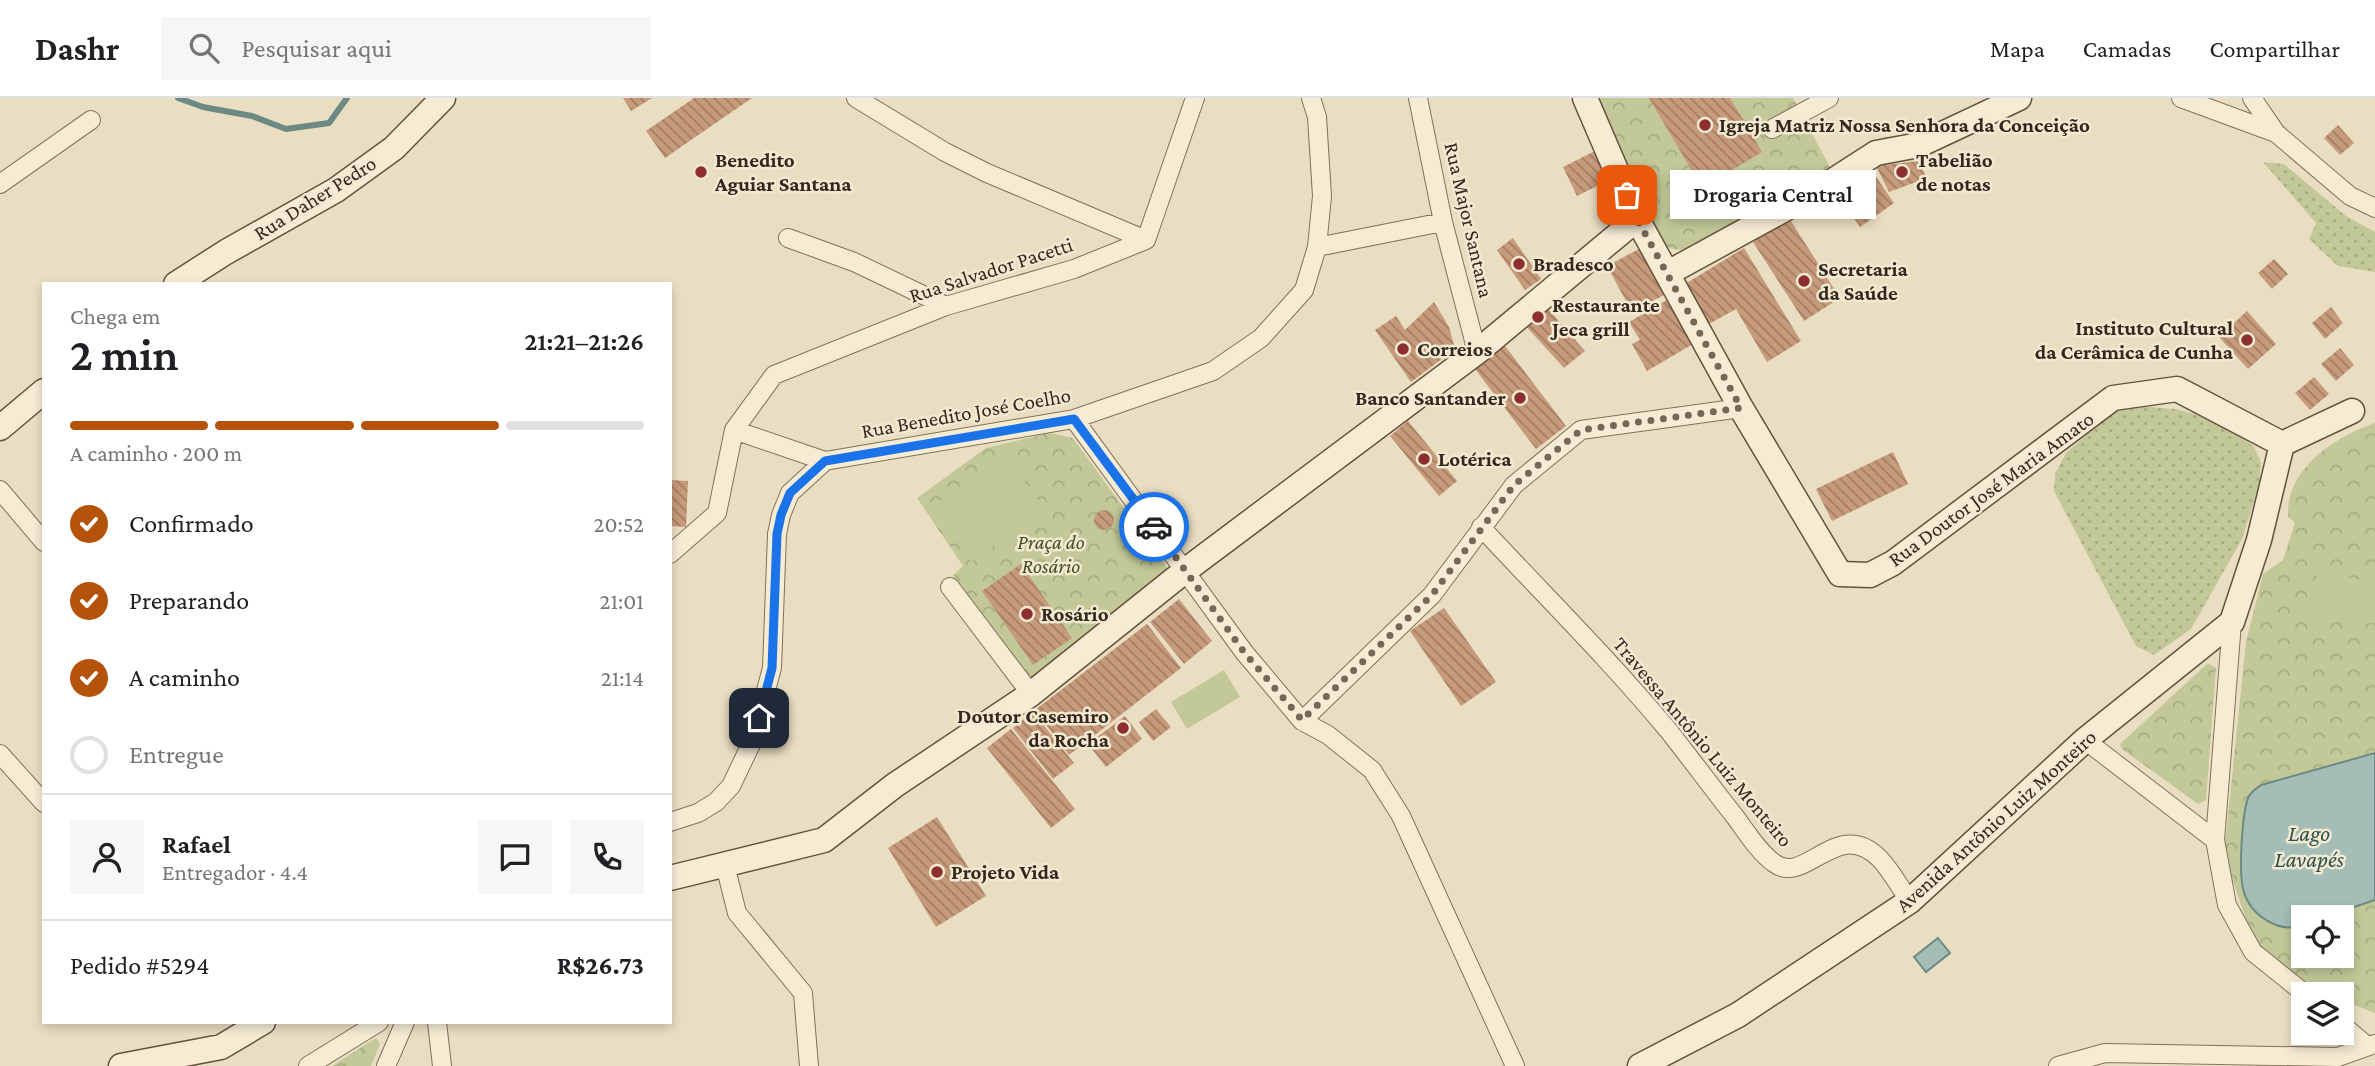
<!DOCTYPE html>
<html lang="pt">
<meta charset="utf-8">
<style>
:root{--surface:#fff;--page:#f6f6f6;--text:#202124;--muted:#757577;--line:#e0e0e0;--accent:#b45309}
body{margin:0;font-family:"Crimson Pro",serif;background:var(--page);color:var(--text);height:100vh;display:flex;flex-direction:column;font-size:26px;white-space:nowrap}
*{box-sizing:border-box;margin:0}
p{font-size:23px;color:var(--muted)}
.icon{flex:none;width:38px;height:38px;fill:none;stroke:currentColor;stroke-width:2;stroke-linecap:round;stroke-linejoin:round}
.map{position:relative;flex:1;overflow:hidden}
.details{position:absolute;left:42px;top:184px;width:630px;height:742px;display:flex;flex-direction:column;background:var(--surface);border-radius:0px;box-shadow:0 4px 10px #0003}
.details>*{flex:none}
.controls{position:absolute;left:2291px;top:807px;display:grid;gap:14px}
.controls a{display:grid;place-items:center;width:63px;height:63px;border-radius:0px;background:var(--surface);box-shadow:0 4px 10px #0003;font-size:35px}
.pin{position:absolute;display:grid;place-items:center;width:60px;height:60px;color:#fff;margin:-30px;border-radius:14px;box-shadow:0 4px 10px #0006}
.courier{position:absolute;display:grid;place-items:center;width:70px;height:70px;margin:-35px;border:5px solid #1a73e8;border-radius:50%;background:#fff;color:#222;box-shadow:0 2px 9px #0007}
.bubble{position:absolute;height:49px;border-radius:0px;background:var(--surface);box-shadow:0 4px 10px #0003;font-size:23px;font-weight:600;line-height:49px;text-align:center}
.summary em{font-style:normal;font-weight:600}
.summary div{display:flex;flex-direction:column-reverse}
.summary{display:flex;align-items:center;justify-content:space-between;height:119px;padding:0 28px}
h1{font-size:46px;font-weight:600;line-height:52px}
.bar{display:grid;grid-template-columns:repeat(4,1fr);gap:10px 7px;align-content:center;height:84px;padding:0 28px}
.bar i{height:9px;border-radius:5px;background:var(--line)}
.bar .on{background:var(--accent)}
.bar p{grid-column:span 4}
.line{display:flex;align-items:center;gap:18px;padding:0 28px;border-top:2px solid var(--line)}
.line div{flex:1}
.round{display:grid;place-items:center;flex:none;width:74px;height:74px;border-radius:0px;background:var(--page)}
ol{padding:0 28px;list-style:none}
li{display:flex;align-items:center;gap:21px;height:77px}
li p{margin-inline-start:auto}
li .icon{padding:7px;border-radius:50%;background:var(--accent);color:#fff;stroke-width:4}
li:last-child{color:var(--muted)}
li i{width:38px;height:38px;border:4px solid var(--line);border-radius:50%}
header{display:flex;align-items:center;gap:42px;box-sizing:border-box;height:98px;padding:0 35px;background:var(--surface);border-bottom:2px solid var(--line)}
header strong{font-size:33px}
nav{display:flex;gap:38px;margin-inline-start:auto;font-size:24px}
.search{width:490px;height:63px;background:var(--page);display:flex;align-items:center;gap:18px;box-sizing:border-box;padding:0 24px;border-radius:0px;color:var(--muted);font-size:26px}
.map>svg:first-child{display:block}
.grass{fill:url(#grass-dots)}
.forest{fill:url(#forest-crowns);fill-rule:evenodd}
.pitch{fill:#c2c897}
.water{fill:#a4bdb6;stroke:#6c8a83;stroke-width:2}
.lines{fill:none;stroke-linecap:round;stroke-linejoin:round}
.stream{stroke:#6c8a83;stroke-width:6}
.building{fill:url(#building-back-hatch)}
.street-casing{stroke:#83705a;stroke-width:20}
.secondary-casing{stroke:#65513e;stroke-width:27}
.street{stroke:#f6ecd4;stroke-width:18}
.secondary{stroke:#f6ecd4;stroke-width:24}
.done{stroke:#746857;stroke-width:7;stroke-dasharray:0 12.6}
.route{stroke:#1a73e8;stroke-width:9}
.poi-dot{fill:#8e2f2f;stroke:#f2e9d1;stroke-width:2.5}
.labels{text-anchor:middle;stroke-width:5;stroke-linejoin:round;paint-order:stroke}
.poi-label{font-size:21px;font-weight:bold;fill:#34281e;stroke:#f2e9d1;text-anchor:start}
.street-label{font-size:21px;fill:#34281e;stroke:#f2e9d1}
.park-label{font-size:21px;font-style:italic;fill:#444f26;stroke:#f2e9d1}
.water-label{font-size:23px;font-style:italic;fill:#2e5250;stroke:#f2e9d1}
</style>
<header>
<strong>Dashr</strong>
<div class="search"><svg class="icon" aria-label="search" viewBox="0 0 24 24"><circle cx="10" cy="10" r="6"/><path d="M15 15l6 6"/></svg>Pesquisar aqui</div>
<nav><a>Mapa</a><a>Camadas</a><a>Compartilhar</a></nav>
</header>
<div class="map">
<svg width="2375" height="968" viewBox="0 0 2375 968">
<defs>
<pattern id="grass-dots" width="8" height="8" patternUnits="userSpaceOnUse" patternTransform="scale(1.75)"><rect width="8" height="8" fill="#c2c897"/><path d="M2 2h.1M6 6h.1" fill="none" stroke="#a7ac82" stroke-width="1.8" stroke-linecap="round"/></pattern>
<pattern id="forest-crowns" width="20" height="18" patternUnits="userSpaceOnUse" patternTransform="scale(1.75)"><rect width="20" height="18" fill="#c2c897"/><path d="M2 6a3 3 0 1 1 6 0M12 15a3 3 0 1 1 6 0" fill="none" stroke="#a7ac82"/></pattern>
<pattern id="building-back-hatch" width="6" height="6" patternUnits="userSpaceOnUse" patternTransform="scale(1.75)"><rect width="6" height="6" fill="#c69a7a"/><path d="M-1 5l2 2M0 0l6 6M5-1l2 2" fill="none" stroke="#a27e63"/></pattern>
</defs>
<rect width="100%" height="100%" fill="#eadec2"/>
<!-- grass -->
<path class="grass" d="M2263 64 2284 66 2346 118 2375 134V174L2338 168 2309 141 2316 125Z
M2138 308 2175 311 2207 319 2241 339 2254 349 2261 364 2259 388 2242 441 2191 531 2154 557 2136 548 2054 393 2055 376 2066 355 2112 314Z"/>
<!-- forest -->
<path class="forest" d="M1596 0H1793L1832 73 1686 151C1671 153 1666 150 1657 139Z
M2375 325V915L2342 902V896H2327L2310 888 2260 848 2245 819 2224 756 2246 544 2263 476 2283 462 2295 425 2288 418C2286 370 2335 339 2375 325ZM2303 819H2342V858H2303Z
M1049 335 1073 340 1166 468 1167 476 1036 579 1031 580 953 477 963 468 917 400 986 350Z
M2208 565 2216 570 2206 702 2198 706 2122 651 2120 646Z
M376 940 380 946 371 968H332Z"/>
<!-- pitch -->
<path class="pitch" d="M1006 357 1045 412 971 464 933 408Z
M2317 476 2375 483V525L2312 518Z
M1224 572 1240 599 1187 631 1171 604Z"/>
<!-- water -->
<path class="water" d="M2375 655V802L2325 819H2303V827C2280 836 2251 818 2244 794 2238 778 2242 712 2249 698 2252 693 2257 690 2261 687Z
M1938 840 1950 855 1926 874 1914 859Z"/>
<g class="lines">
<!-- stream -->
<path class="stream" d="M178 0 203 9 252 18 286 31 329 25 347 0"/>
</g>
<!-- building -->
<path class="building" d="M623 0H652L631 13Z
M694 0H752L665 60 646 33Z
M1649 0H1730L1762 54 1702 90Z
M2338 27 2354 45 2340 57 2324 40Z
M1599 51 1613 80 1577 98 1563 69Z
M1918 63 1927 80 1889 94 1876 68Z
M1870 70 1894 105 1860 129 1836 94Z
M1789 120 1840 200 1804 223 1753 144Z
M1513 140 1541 181 1525 192 1497 152Z
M1744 150 1801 243 1767 264 1736 211 1709 226 1685 186Z
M1639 151 1664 197 1632 214 1607 168Z
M2274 161 2288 176 2272 191 2258 175Z
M1667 202 1693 246 1647 273 1632 246 1640 242 1629 224Z
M1434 204 1449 229 1455 251 1411 284 1375 232 1396 218 1405 232Z
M1544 206 1585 253 1564 270 1523 225Z
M2331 209 2343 225 2325 241 2312 225Z
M2247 213 2276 246 2248 271 2219 239Z
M1505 248 1566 328 1536 351 1475 271Z
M2340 250 2354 267 2336 283 2321 266Z
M2314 279 2329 296 2310 312 2295 295Z
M1408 323 1457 383 1439 398 1390 338Z
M1893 354 1908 386 1832 423 1816 391Z
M670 382 688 383 686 429 670 428Z
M1094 422a10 10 0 1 1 20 0a10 10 0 1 1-20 0Z
M1021 466 1072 540 1033 567 982 493Z
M1179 501 1212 543 1184 566 1150 524Z
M1444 510 1496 584 1461 608 1410 533Z
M1147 526 1181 570 1069 657 1035 612Z
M1156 611 1171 629 1153 643 1139 624Z
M1033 614 1074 665 1053 681 1013 630Z
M1125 618 1142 641 1106 669 1088 646Z
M1011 631 1075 711 1051 730 987 650Z
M937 719 986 798 936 829 888 750Z"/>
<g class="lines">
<defs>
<path id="street" d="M856 0 945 54 987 75 1146 142
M1418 0 1443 124 1477 254
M2181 0 2276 35
M2252 0 2276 35 2350 98 2375 110
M1772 31 1829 0
M0 86 91 22
M788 140 854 164 946 208
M1317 149 1443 124
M1074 321 1244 554 1302 623 1328 637 1372 672 1401 718 1515 968
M734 332 774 277 946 208 1074 171 1146 142 1195 0
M0 392 44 444
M1481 429C1543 496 1609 561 1668 632 1691 661 1713 691 1736 720 1747 735 1759 754 1774 765 1805 789 1837 718 1879 760 1891 772 1900 790 1910 803
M670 456 717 415 734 332 825 363
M950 489 1031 596
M2232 524 2215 742 2227 807 2253 854 2305 896
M1302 623 1432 497 1514 387 1581 332 1741 310
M2085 642 2215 742
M0 656 44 705
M670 724 698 715 716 704 731 688 752 644 772 570 777 436 781 417 790 395 825 363 1074 321 1213 273 1261 240 1304 192 1317 149 1322 98 1317 19 1311 0
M725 767 737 815 803 895 809 968
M437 924 442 968
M2342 927 2366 947
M308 968 379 924
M386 968 405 924
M2058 968 2105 955 2338 959 2375 946"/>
<path id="secondary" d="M1585 0 1637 121 1741 310 1840 476 1870 477 1893 465 2113 300 2177 291 2282 346
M1668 175 1814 95 1876 55 1919 47 2019 0
M176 186 226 154 336 92 394 50 443 0
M0 330 44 293
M670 780 824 742 895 687 1031 596 1186 472 1477 254 1637 121
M121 968 221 949 263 924
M1640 968 1738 917 1910 803 2085 642 2232 524 2259 442 2282 346 2352 313"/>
</defs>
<!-- street casing -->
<use href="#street" class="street-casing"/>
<!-- secondary casing -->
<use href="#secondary" class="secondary-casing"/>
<!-- street -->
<use href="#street" class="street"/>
<!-- secondary -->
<use href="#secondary" class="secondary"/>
</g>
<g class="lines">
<!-- done -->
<path class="done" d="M1154 429 1244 554 1302 622 1432 497 1514 387 1581 332 1741 310 1637 121 1627 97"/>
<!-- route -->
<path class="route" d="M759 620 772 570 777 436 781 417 790 395 825 363 1074 321 1154 429"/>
</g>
<!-- markers -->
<g class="poi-dot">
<circle cx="1705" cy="27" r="7"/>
<circle cx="701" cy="74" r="7"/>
<circle cx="1902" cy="74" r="7"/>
<circle cx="1519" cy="166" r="7"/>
<circle cx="1804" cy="183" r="7"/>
<circle cx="1538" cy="219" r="7"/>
<circle cx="2247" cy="242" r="7"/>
<circle cx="1403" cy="251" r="7"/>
<circle cx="1520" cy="300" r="7"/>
<circle cx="1424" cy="361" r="7"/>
<circle cx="1027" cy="516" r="7"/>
<circle cx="1123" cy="630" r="7"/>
<circle cx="937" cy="774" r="7"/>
</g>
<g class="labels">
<!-- poi labels -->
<g class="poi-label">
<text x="1719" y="34">Igreja Matriz Nossa Senhora da Conceição</text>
<text x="715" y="69">Benedito<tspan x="715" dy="24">Aguiar Santana</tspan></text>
<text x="1916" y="69">Tabelião<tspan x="1916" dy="24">de notas</tspan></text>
<text x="1533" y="173">Bradesco</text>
<text x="1818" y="178">Secretaria<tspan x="1818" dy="24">da Saúde</tspan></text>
<text x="1552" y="214">Restaurante<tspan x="1552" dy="24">Jeca grill</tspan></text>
<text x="2233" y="237" text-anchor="end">Instituto Cultural<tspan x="2233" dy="24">da Cerâmica de Cunha</tspan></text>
<text x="1417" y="258">Correios</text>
<text x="1506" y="307" text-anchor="end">Banco Santander</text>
<text x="1438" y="368">Lotérica</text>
<text x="1041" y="523">Rosário</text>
<text x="1109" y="625" text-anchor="end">Doutor Casemiro<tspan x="1109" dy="24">da Rocha</tspan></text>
<text x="951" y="781">Projeto Vida</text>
</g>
<!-- street labels -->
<g class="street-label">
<text transform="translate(315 100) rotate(-32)" y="7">Rua Daher Pedro</text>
<text transform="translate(1469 122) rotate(77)" y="7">Rua Major Santana</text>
<text transform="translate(991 172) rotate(-18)" y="7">Rua Salvador Pacetti</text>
<text transform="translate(966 315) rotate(-10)" y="7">Rua Benedito José Coelho</text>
<text transform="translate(1991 391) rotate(-36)" y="7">Rua Doutor José Maria Amato</text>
<text transform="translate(1703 644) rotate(50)" y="7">Travessa Antônio Luiz Monteiro</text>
<text transform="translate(1996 723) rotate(-42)" y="7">Avenida Antônio Luiz Monteiro</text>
</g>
<!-- park labels -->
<g class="park-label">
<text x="1051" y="451">Praça do<tspan x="1051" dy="24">Rosário</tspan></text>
</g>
<!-- water labels -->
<g class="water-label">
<text x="2309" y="743">Lago<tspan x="2309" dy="26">Lavapés</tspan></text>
</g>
</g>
</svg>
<div class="controls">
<a><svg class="icon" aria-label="locate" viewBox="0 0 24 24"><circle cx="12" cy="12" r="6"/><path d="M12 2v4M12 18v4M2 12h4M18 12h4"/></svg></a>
<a><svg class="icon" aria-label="layers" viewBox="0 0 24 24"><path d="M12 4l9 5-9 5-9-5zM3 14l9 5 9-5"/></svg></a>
</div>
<div class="pin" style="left:1627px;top:97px;background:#ea580c"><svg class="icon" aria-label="bag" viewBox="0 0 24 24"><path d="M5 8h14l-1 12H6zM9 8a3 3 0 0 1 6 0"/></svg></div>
<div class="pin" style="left:759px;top:620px;background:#1f2937"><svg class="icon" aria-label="home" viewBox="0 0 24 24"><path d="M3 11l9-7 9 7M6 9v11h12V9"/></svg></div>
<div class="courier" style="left:1154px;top:429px"><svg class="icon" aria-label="car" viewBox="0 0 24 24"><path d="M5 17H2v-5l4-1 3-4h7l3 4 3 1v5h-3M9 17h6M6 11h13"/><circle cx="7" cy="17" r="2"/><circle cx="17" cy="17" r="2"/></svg></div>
<div class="bubble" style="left:1670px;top:72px;width:206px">Drogaria Central</div>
<section class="details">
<div class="summary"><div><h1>2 min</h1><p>Chega em</p></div><em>21:21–21:26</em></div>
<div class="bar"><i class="on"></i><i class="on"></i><i class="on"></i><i></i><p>A caminho · 200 m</p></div>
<ol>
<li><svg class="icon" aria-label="check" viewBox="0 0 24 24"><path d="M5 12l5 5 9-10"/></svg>Confirmado<p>20:52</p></li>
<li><svg class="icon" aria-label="check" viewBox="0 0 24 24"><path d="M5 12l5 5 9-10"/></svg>Preparando<p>21:01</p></li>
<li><svg class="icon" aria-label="check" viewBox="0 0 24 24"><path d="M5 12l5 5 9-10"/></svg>A caminho<p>21:14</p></li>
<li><i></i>Entregue</li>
</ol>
<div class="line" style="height:126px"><a class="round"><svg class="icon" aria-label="person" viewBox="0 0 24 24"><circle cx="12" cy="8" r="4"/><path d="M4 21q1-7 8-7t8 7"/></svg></a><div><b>Rafael</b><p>Entregador · 4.4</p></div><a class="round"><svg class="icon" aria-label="chat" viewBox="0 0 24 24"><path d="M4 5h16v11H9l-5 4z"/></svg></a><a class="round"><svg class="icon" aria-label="phone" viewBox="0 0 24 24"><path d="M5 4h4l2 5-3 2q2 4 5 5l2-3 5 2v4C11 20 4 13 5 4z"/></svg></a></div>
<div class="line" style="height:91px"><div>Pedido #5294</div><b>R$26.73</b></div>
</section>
</div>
